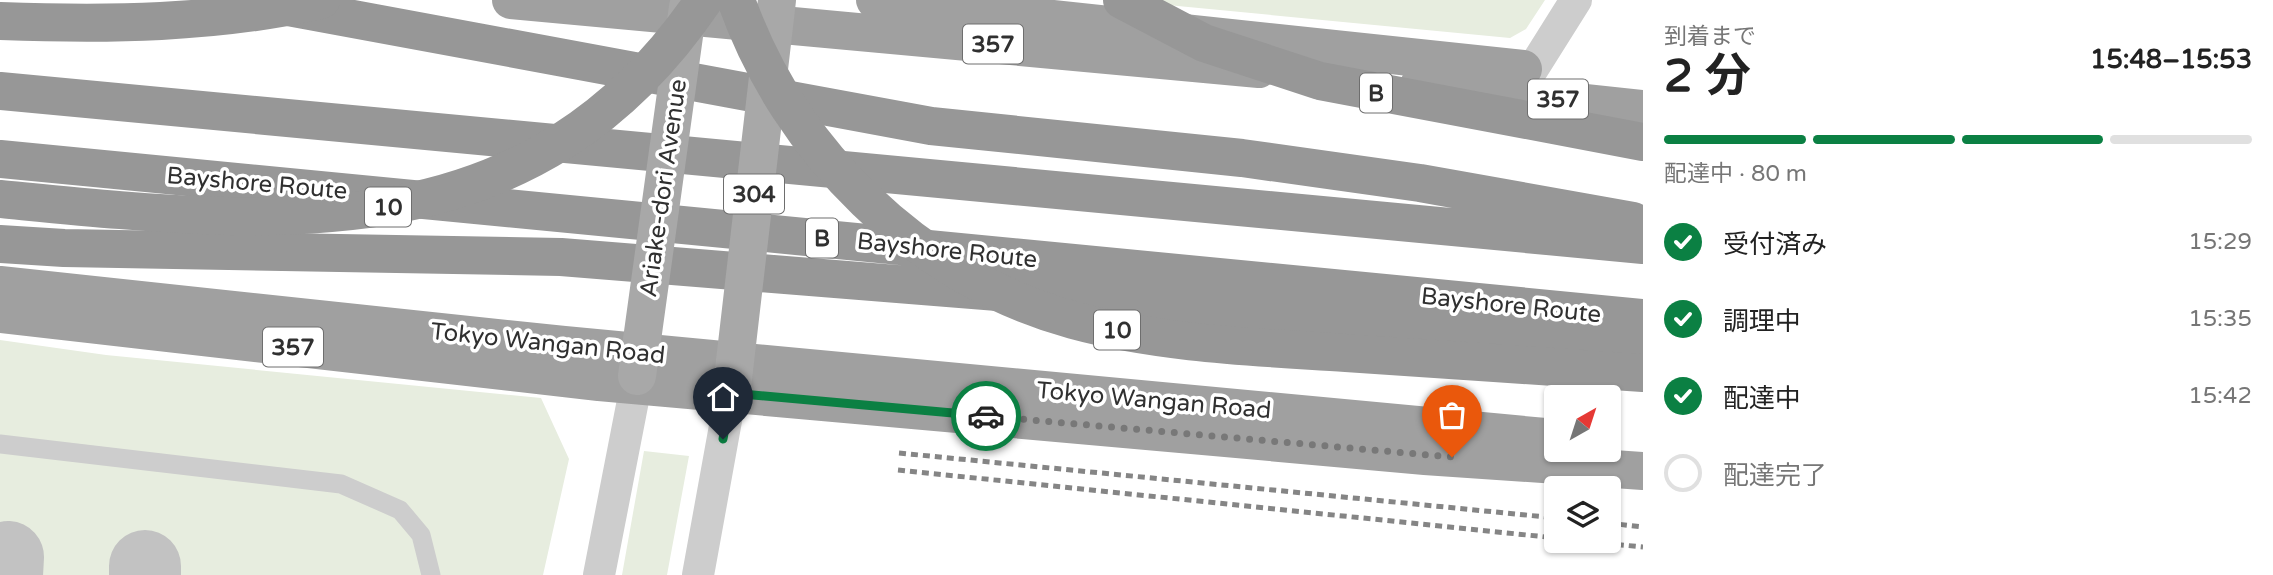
<!DOCTYPE html>
<html lang="ja">
<meta charset="utf-8">
<style>
:root{--surface:#fff;--page:#f2f2f2;--text:#222;--muted:#767676;--line:#e0e0e0;--accent:#0b8043}
body{margin:0;font-family:"Varela Round","Noto Sans JP",sans-serif;background:var(--page);color:var(--text);height:100vh;display:flex;flex-direction:column;font-size:26px;white-space:nowrap}
*{box-sizing:border-box;margin:0}
p{font-size:23px;color:var(--muted)}
.icon{flex:none;width:38px;height:38px;fill:none;stroke:currentColor;stroke-width:2;stroke-linecap:round;stroke-linejoin:round}
.map{position:relative;flex:1;overflow:hidden}
.details{display:flex;flex-direction:column;background:var(--surface);width:630px}
.details>*{flex:none}
.needle{width:46px;rotate:39deg}
.fabs{position:absolute;left:1544px;top:385px;display:grid;gap:14px}
.fabs a{display:grid;place-items:center;width:77px;height:77px;border-radius:7px;background:var(--surface);box-shadow:0 2px 5px #0004;font-size:35px}
.pin{position:absolute;display:grid;place-items:center;width:60px;height:60px;color:#fff;margin:-72px -30px;border-radius:50% 50% 50% 0;rotate:-45deg;box-shadow:0 0 7px #0007}
.pin .icon{rotate:45deg}
.courier{position:absolute;display:grid;place-items:center;width:70px;height:70px;margin:-35px;border:5px solid #0b8043;border-radius:50%;background:#fff;color:#222;box-shadow:0 2px 9px #0007}
.head em{font-style:normal;font-weight:700}
.head div{display:flex;flex-direction:column-reverse}
.head{display:flex;align-items:center;justify-content:space-between;height:119px;padding:0 21px}
h1{font-size:46px;font-weight:700;line-height:52px}
.bar{display:grid;grid-template-columns:repeat(4,1fr);gap:10px 7px;align-content:center;height:84px;padding:0 21px}
.bar i{height:9px;border-radius:5px;background:var(--line)}
.bar .selected{background:var(--accent)}
.bar p{grid-column:span 4}
ol{padding:0 21px;list-style:none}
li{display:flex;align-items:center;gap:21px;height:77px}
li p{margin-inline-start:auto}
li .icon{padding:7px;border-radius:50%;background:var(--accent);color:#fff;stroke-width:4}
li:last-child{color:var(--muted)}
li i{width:38px;height:38px;border:4px solid var(--line);border-radius:50%}
main{display:flex;flex:1;min-height:0}
.map>svg:first-child{display:block}
.green{fill:#e7eddf}
.lines{fill:none;stroke-linecap:round;stroke-linejoin:round}
.taxiway{stroke:#c2c2c2;stroke-width:72}
.pedestrian{stroke:#cdcdcd;stroke-width:19}
.tertiary{stroke:#cdcdcd;stroke-width:32}
.trunk{stroke:#a0a0a0;stroke-width:38}
.motorway{stroke:#979797;stroke-width:38}
.rail{stroke:#858585;stroke-width:5;stroke-dasharray:7 5;stroke-linecap:butt}
.primary-bridge{stroke:#a8a8a8;stroke-width:38}
.motorway-bridge{stroke:#979797;stroke-width:38}
.done{stroke:#787878;stroke-width:7;stroke-dasharray:0 12.6}
.route{stroke:#0b8043;stroke-width:9}
.labels{text-anchor:middle;stroke-width:7;stroke-linejoin:round;paint-order:stroke}
.shield{fill:#fff;stroke:#6e6e6e;stroke-width:2}
.shield-label{font-size:23px;font-weight:bold;fill:#303030}
.street-label{font-size:24px;fill:#303030;stroke:#fff}
</style>
<main>
<div class="map">
<svg width="1643" height="575" viewBox="0 0 1643 575">
<rect width="100%" height="100%" fill="#fff"/>
<!-- green -->
<path class="green" d="M1115 0H1545L1526 29 1510 38Z
M0 340 106 355 541 398 569 459 543 575H0Z
M644 451 689 456 667 575H622Z"/>
<g class="lines">
<!-- taxiway -->
<path class="taxiway" d="M7 575 8 557
M145 575V566"/>
<!-- pedestrian -->
<path class="pedestrian" d="M0 444 341 484 400 510 421 535 431 575"/>
<!-- tertiary -->
<path class="tertiary" d="M1532 70 1576 0
M599 575 636 385
M698 575 731 393"/>
<!-- trunk -->
<path class="trunk" d="M511 0 1259 69
M875 0 1523 69
M1419 85 1643 109
M0 285 564 345 1556 438
M0 314 599 382 1425 456 1643 471"/>
<!-- motorway -->
<path class="motorway" d="M283 6 931 126 1242 158 1420 183 1633 221
M0 91 1643 245
M0 159 1643 318
M0 244 64 248 561 257 1643 344"/>
<!-- rail -->
<path class="rail" d="M899 453 1556 518
M898 470 1556 538
M1608 523 1643 527
M1581 541 1643 547"/>
<!-- primary-bridge -->
<path class="primary-bridge" d="M637 376 688 7
M732 387 777 0"/>
<!-- motorway-bridge -->
<path class="motorway-bridge" d="M736 0C790 152 916 276 1073 320 1161 344 1256 347 1346 353 1445 360 1544 366 1643 373
M1122 0 1204 43 1320 81 1643 142
M0 21C107 25 215 24 321 0
M0 199C271 225 529 258 704 0"/>
</g>
<g class="lines">
<!-- done -->
<path class="done" d="M986 416 1452 457"/>
<!-- route -->
<path class="route" d="M723 439 731 393 986 416"/>
</g>
<g class="labels">
<!-- shield labels -->
<g class="shield">
<rect x="963" y="24.5" width="60" height="39" rx="5"/>
<rect x="1360" y="73.5" width="32" height="39" rx="5"/>
<rect x="1528" y="79.5" width="60" height="39" rx="5"/>
<rect x="724" y="174.5" width="60" height="39" rx="5"/>
<rect x="365" y="187.5" width="46" height="39" rx="5"/>
<rect x="806" y="218.5" width="32" height="39" rx="5"/>
<rect x="1094" y="310.5" width="46" height="39" rx="5"/>
<rect x="263" y="327.5" width="60" height="39" rx="5"/>
</g>
<g class="shield-label">
<text x="993" y="52">357</text>
<text x="1376" y="101">B</text>
<text x="1558" y="107">357</text>
<text x="754" y="202">304</text>
<text x="388" y="215">10</text>
<text x="822" y="246">B</text>
<text x="1117" y="338">10</text>
<text x="293" y="355">357</text>
</g>
<!-- street labels -->
<g class="street-label">
<text transform="translate(257 183) rotate(5)" y="8">Bayshore Route</text>
<text transform="translate(663 188) rotate(-82)" y="8">Ariake-dori Avenue</text>
<text transform="translate(947 250) rotate(6)" y="8">Bayshore Route</text>
<text transform="translate(1511 305) rotate(6)" y="8">Bayshore Route</text>
<text transform="translate(548 343) rotate(6)" y="8">Tokyo Wangan Road</text>
<text transform="translate(1154 400) rotate(5)" y="8">Tokyo Wangan Road</text>
</g>
</g>
</svg>
<div class="fabs">
<a><svg class="needle" viewBox="-14 -14 28 28"><path d="M0-13l5 13h-10z" fill="#e53935"/><path d="M0 13l5-13h-10z" fill="#767676"/></svg></a>
<a><svg class="icon" aria-label="layers" viewBox="0 0 24 24"><path d="M12 4l9 5-9 5-9-5zM3 14l9 5 9-5"/></svg></a>
</div>
<div class="pin" style="left:1452px;top:457px;background:#ea580c"><svg class="icon" aria-label="bag" viewBox="0 0 24 24"><path d="M5 8h14l-1 12H6zM9 8a3 3 0 0 1 6 0"/></svg></div>
<div class="pin" style="left:723px;top:439px;background:#1f2937"><svg class="icon" aria-label="home" viewBox="0 0 24 24"><path d="M3 11l9-7 9 7M6 9v11h12V9"/></svg></div>
<div class="courier" style="left:986px;top:416px"><svg class="icon" aria-label="car" viewBox="0 0 24 24"><path d="M5 17H2v-5l4-1 3-4h7l3 4 3 1v5h-3M9 17h6M6 11h13"/><circle cx="7" cy="17" r="2"/><circle cx="17" cy="17" r="2"/></svg></div>
</div>
<section class="details">
<div class="head"><div><h1>2 分</h1><p>到着まで</p></div><em>15:48–15:53</em></div>
<div class="bar"><i class="selected"></i><i class="selected"></i><i class="selected"></i><i></i><p>配達中 · 80 m</p></div>
<ol>
<li><svg class="icon" aria-label="check" viewBox="0 0 24 24"><path d="M5 12l5 5 9-10"/></svg>受付済み<p>15:29</p></li>
<li><svg class="icon" aria-label="check" viewBox="0 0 24 24"><path d="M5 12l5 5 9-10"/></svg>調理中<p>15:35</p></li>
<li><svg class="icon" aria-label="check" viewBox="0 0 24 24"><path d="M5 12l5 5 9-10"/></svg>配達中<p>15:42</p></li>
<li><i></i>配達完了</li>
</ol>
</section>
</main>
